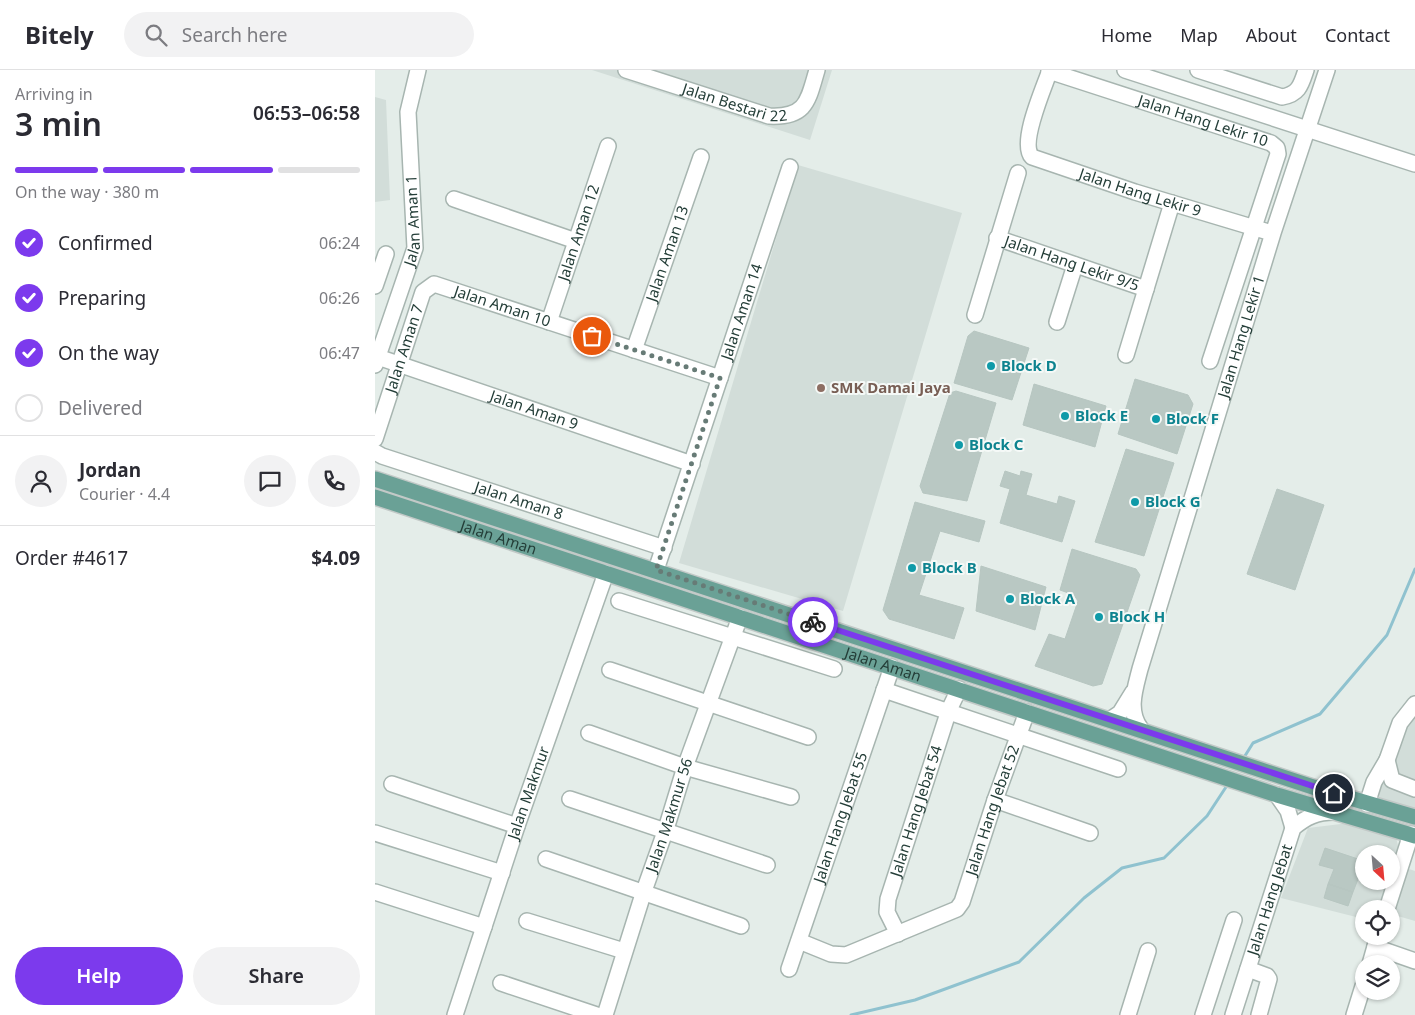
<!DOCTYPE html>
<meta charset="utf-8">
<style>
:root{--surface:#fff;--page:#f2f2f3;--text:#2b2b33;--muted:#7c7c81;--line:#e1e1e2;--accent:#7c3aed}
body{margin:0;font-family:"Noto Sans",sans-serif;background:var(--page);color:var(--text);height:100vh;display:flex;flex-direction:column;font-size:19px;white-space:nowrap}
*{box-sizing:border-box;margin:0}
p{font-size:16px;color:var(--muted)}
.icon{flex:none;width:28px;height:28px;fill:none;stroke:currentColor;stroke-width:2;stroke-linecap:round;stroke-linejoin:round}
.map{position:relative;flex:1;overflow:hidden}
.details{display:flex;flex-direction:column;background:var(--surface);width:375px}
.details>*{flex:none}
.needle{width:32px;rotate:154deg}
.tools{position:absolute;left:980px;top:775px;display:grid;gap:10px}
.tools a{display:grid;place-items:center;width:45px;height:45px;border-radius:50%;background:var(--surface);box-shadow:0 1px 4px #0004;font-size:25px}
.pin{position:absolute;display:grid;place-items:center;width:42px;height:42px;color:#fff;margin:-21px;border:2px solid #fff;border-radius:50%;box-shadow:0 1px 5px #0007}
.courier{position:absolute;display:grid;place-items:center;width:50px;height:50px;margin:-25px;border:4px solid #7c3aed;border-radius:50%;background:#fff;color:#222;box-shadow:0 1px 6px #0007}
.overview em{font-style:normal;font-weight:600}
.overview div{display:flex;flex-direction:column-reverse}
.overview{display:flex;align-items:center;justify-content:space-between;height:85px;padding:0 15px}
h1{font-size:32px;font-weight:600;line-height:38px}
.bar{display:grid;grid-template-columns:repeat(4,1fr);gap:8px 5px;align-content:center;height:60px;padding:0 15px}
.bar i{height:6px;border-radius:4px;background:var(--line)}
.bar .current{background:var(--accent)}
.bar p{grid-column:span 4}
.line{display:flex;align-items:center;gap:12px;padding:0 15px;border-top:1px solid var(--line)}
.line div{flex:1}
.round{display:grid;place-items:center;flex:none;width:52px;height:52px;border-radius:26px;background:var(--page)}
ol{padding:0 15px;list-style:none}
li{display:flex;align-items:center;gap:15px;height:55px}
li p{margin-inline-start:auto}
li .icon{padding:5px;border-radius:50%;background:var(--accent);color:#fff;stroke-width:4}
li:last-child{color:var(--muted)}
li i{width:28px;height:28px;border:2px solid var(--line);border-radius:50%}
.button{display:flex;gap:10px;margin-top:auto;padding:10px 15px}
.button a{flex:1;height:58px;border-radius:30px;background:var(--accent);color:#fff;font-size:20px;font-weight:600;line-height:58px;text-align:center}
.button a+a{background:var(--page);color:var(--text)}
header{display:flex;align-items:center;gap:30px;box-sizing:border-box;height:70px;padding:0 25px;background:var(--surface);border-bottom:1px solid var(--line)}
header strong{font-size:24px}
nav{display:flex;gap:28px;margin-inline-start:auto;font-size:18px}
.search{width:350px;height:45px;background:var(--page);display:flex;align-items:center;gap:12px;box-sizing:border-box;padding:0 18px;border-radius:28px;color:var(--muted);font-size:19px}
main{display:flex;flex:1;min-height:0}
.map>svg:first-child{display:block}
.built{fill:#d2ddd9}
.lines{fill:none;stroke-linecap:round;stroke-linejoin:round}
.stream{stroke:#8fc2cf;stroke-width:3}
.building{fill:#b9c8c3;stroke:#b7c6c1}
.minor-casing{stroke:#a7b5b0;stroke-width:18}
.major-casing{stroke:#c2c9c7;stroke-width:18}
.minor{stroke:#fff;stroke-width:15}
.major{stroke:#6aa196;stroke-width:15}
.done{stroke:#677b76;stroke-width:5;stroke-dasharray:0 9}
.route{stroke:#7c3aed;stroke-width:6}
.culture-dot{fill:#0f9aa8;stroke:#f5f9f7;stroke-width:2}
.education-dot{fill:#8d6e63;stroke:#f5f9f7;stroke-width:2}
.labels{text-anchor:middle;stroke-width:4;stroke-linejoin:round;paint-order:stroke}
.street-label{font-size:15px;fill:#243e38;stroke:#f5f9f7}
.culture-label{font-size:15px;font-weight:bold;fill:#0d838f;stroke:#f5f9f7;text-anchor:start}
.education-label{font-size:15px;font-weight:bold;fill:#785e54;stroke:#f5f9f7;text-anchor:start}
</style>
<header>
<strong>Bitely</strong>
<div class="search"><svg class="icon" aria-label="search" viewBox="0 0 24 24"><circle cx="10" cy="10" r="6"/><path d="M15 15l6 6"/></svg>Search here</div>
<nav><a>Home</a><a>Map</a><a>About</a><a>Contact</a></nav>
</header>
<main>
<section class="details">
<div class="overview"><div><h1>3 min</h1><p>Arriving in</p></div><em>06:53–06:58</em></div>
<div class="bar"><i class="current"></i><i class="current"></i><i class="current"></i><i></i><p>On the way · 380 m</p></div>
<ol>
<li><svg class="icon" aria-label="check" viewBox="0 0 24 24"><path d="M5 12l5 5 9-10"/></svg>Confirmed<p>06:24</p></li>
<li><svg class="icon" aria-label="check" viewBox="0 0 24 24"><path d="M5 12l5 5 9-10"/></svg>Preparing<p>06:26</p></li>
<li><svg class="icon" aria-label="check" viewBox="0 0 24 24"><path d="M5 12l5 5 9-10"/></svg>On the way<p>06:47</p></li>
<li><i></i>Delivered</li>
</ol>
<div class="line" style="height:90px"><a class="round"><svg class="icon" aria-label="person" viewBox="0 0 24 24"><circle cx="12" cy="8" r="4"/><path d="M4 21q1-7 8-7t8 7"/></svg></a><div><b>Jordan</b><p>Courier · 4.4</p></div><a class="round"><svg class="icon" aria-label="chat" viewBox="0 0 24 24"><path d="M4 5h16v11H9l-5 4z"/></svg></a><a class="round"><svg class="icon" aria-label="phone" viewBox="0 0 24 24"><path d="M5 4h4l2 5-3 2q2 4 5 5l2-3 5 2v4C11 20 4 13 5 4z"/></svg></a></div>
<div class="line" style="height:65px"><div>Order #4617</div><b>$4.09</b></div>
<div class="button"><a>Help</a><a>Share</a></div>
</section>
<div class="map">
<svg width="1040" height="945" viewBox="0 0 1040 945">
<rect width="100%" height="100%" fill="#e4ede9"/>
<!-- built -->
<path class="built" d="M217 0H457L435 70Z
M0 27 11 30 15 130 0 132Z
M423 95 587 143 468 541 304 493Z
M1040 626V740L987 723 1021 648 1034 630Z
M974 753 1021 767 1024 780 1016 801V784H989V811H1013L1003 839H989V849L906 828 933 758Z
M1028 797 1040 801V851L1016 844Z"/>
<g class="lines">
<!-- stream -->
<path class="stream" d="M868 689 878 673 945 644 1012 565 1040 499
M476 945 540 930 644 892 709 828 747 798 789 788 832 746 853 714"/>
</g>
<!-- building -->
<path class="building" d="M599 261 654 278 637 330 579 313 593 266Z
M760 309 813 325 818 334 802 384 743 364Z
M659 314 731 336 720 377 648 355Z
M581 321 621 333 592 431 548 423 545 416 575 323Z
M751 379 799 393 769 486 720 472Z
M630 401 645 406 646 401 657 404 651 425 682 434 684 426 700 431 687 472 625 453 635 419 625 416Z
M902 419 949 435 920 520 872 504Z
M540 432 610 451 604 472 565 461 544 525 589 538 579 569 514 549 508 540Z
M697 479 761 499 765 505 727 614 718 616 660 596 674 564 690 569 703 531 699 525 685 520Z
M606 496 671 517 660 560 601 541Z
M950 778 989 791V805L985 804 978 822 953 814 959 799 944 795Z
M953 814 978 822 973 836 949 828Z"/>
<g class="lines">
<defs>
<g id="minor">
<path id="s1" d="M251 0 394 46C432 48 433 30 442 0"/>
<path id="s2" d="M675 0C669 18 644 73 657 87L760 122 890 161"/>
<path d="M750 0 1040 94"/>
<path d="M823 0 907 27C924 24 926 15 931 0"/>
<path id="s3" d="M674 1 896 73 902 78 903 84 835 291"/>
<path d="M79 129 201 171"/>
<path id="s4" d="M622 168 771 219"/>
<path d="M0 216 11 184"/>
<path d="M600 245 643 103"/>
<path id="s5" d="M174 252 233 76"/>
<path d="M682 252 700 195"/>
<path id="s6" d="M259 280 326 87"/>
<path d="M751 285 797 133"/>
<path id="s7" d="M0 286 317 394"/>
<path id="s8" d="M0 295 40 178 33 42 43 0"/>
<path id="s9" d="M0 369 48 222 59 214 345 308"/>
<path id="s10" d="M0 382 7 386 289 478"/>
<path id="s11" d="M281 500 415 97"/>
<path d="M244 531 459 599"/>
<path d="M235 600 433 667"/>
<path d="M509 620 743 699"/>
<path d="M736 649 745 643 758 622"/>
<path id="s12" d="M766 659C752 641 760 619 765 599L898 163 952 0"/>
<path d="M214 663 310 697 416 727"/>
<path d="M1012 690 1017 710 1040 719"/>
<path d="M17 714 142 756"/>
<path d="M902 725 913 741 918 758"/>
<path d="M195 729 392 795"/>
<path d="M620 730 715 763"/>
<path d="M992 734 999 712 1012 690 1025 653 1040 634"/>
<path d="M0 763 127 803"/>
<path d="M171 789 366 856"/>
<path d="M0 822 109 857"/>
<path d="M1012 839 1036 764"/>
<path d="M152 851 249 881"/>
<path id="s13" d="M523 864 512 842 513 829 574 640 584 619"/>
<path id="s14" d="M424 871 456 884 471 885 582 839 587 832 620 730 652 642"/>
<path d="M1000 877 1040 891"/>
<path d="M995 894 1003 866"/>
<path id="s15" d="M414 899 517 597"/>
<path d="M873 899 892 906 894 909 884 945"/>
<path d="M126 913 222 945"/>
<path id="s16" d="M80 945 142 756 231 503"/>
<path id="s17" d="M230 945 269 821 291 759 310 697 365 547"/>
<path d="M753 945 773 881"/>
<path d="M828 945 859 850"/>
<path id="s18" d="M858 945 918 758C931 747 942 742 959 742"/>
<path d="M979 945 989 913"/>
</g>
<g id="major">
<path d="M0 409 941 718 1040 747"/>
<path id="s19" d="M0 427 902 725 1040 766"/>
</g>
</defs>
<!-- minor casing -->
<use href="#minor" class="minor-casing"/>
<!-- major casing -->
<use href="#major" class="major-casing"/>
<!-- minor -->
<use href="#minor" class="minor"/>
<!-- major -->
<use href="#major" class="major"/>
</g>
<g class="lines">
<!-- done -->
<path class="done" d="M217 266 345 308 281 500 438 552"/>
<!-- route -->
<path class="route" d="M438 552 959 723"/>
</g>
<!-- markers -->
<g class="culture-dot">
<circle cx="616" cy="296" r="5"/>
<circle cx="690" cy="346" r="5"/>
<circle cx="781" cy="349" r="5"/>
<circle cx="584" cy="375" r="5"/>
<circle cx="760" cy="432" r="5"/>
<circle cx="537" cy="498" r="5"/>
<circle cx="635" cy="529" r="5"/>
<circle cx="724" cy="547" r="5"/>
</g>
<circle class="education-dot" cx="446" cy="318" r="5"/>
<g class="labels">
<!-- street labels -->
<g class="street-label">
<text dy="5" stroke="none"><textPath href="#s1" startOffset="114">Jalan Bestari 22</textPath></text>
<text dy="5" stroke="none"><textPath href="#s3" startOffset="162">Jalan Hang Lekir 10</textPath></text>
<text dy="5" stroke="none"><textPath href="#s2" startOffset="205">Jalan Hang Lekir 9</textPath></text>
<text dy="5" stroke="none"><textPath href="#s8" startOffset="151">Jalan Aman 1</textPath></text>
<text dy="5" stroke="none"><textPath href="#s5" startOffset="94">Jalan Aman 12</textPath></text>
<text dy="5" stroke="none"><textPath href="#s6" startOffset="102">Jalan Aman 13</textPath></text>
<text dy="5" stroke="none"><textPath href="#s4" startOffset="79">Jalan Hang Lekir 9/5</textPath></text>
<text dy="5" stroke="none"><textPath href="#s9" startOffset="240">Jalan Aman 10</textPath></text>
<text dy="5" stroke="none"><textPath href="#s11" startOffset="272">Jalan Aman 14</textPath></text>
<text dy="5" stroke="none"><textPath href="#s12" startOffset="410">Jalan Hang Lekir 1</textPath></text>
<text dy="5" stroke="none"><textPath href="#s9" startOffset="95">Jalan Aman 7</textPath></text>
<text dy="5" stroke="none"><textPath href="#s7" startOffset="168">Jalan Aman 9</textPath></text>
<text dy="5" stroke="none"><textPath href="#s10" startOffset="152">Jalan Aman 8</textPath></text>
<text dy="5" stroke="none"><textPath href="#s19" startOffset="130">Jalan Aman</textPath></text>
<text dy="5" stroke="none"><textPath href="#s19" startOffset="535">Jalan Aman</textPath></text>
<text dy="5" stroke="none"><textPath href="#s16" startOffset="234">Jalan Makmur</textPath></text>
<text dy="5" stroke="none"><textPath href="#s14" startOffset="275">Jalan Hang Jebat 52</textPath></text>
<text dy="5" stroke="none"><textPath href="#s13" startOffset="130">Jalan Hang Jebat 54</textPath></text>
<text dy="5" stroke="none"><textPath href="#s17" startOffset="210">Jalan Makmur 56</textPath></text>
<text dy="5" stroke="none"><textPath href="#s15" startOffset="160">Jalan Hang Jebat 55</textPath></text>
<text dy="5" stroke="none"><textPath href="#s18" startOffset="121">Jalan Hang Jebat</textPath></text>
</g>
<!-- culture labels -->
<g class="culture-label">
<text x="626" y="301">Block D</text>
<text x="700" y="351">Block E</text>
<text x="791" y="354">Block F</text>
<text x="594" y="380">Block C</text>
<text x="770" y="437">Block G</text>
<text x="547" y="503">Block B</text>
<text x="645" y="534">Block A</text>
<text x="734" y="552">Block H</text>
</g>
<!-- education labels -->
<g class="education-label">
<text x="456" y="323">SMK Damai Jaya</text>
</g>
</g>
</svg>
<div class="tools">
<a><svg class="needle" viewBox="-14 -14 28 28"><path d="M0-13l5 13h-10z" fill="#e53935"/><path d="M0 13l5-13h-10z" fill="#7c7c81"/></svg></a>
<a><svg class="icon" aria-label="locate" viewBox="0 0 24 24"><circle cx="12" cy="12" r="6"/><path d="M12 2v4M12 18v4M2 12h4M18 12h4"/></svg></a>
<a><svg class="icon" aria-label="layers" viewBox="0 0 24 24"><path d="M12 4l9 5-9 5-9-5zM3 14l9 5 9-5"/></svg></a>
</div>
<div class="pin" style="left:217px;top:266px;background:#ea580c"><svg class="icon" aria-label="bag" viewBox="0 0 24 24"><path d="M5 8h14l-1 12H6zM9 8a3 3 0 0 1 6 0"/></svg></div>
<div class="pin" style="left:959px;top:723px;background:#1f2937"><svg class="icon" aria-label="home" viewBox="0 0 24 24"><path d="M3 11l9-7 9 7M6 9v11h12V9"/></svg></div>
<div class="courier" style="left:438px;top:552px"><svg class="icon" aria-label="bike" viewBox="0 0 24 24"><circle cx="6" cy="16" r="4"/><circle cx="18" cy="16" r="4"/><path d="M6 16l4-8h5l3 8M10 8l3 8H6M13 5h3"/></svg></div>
</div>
</main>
